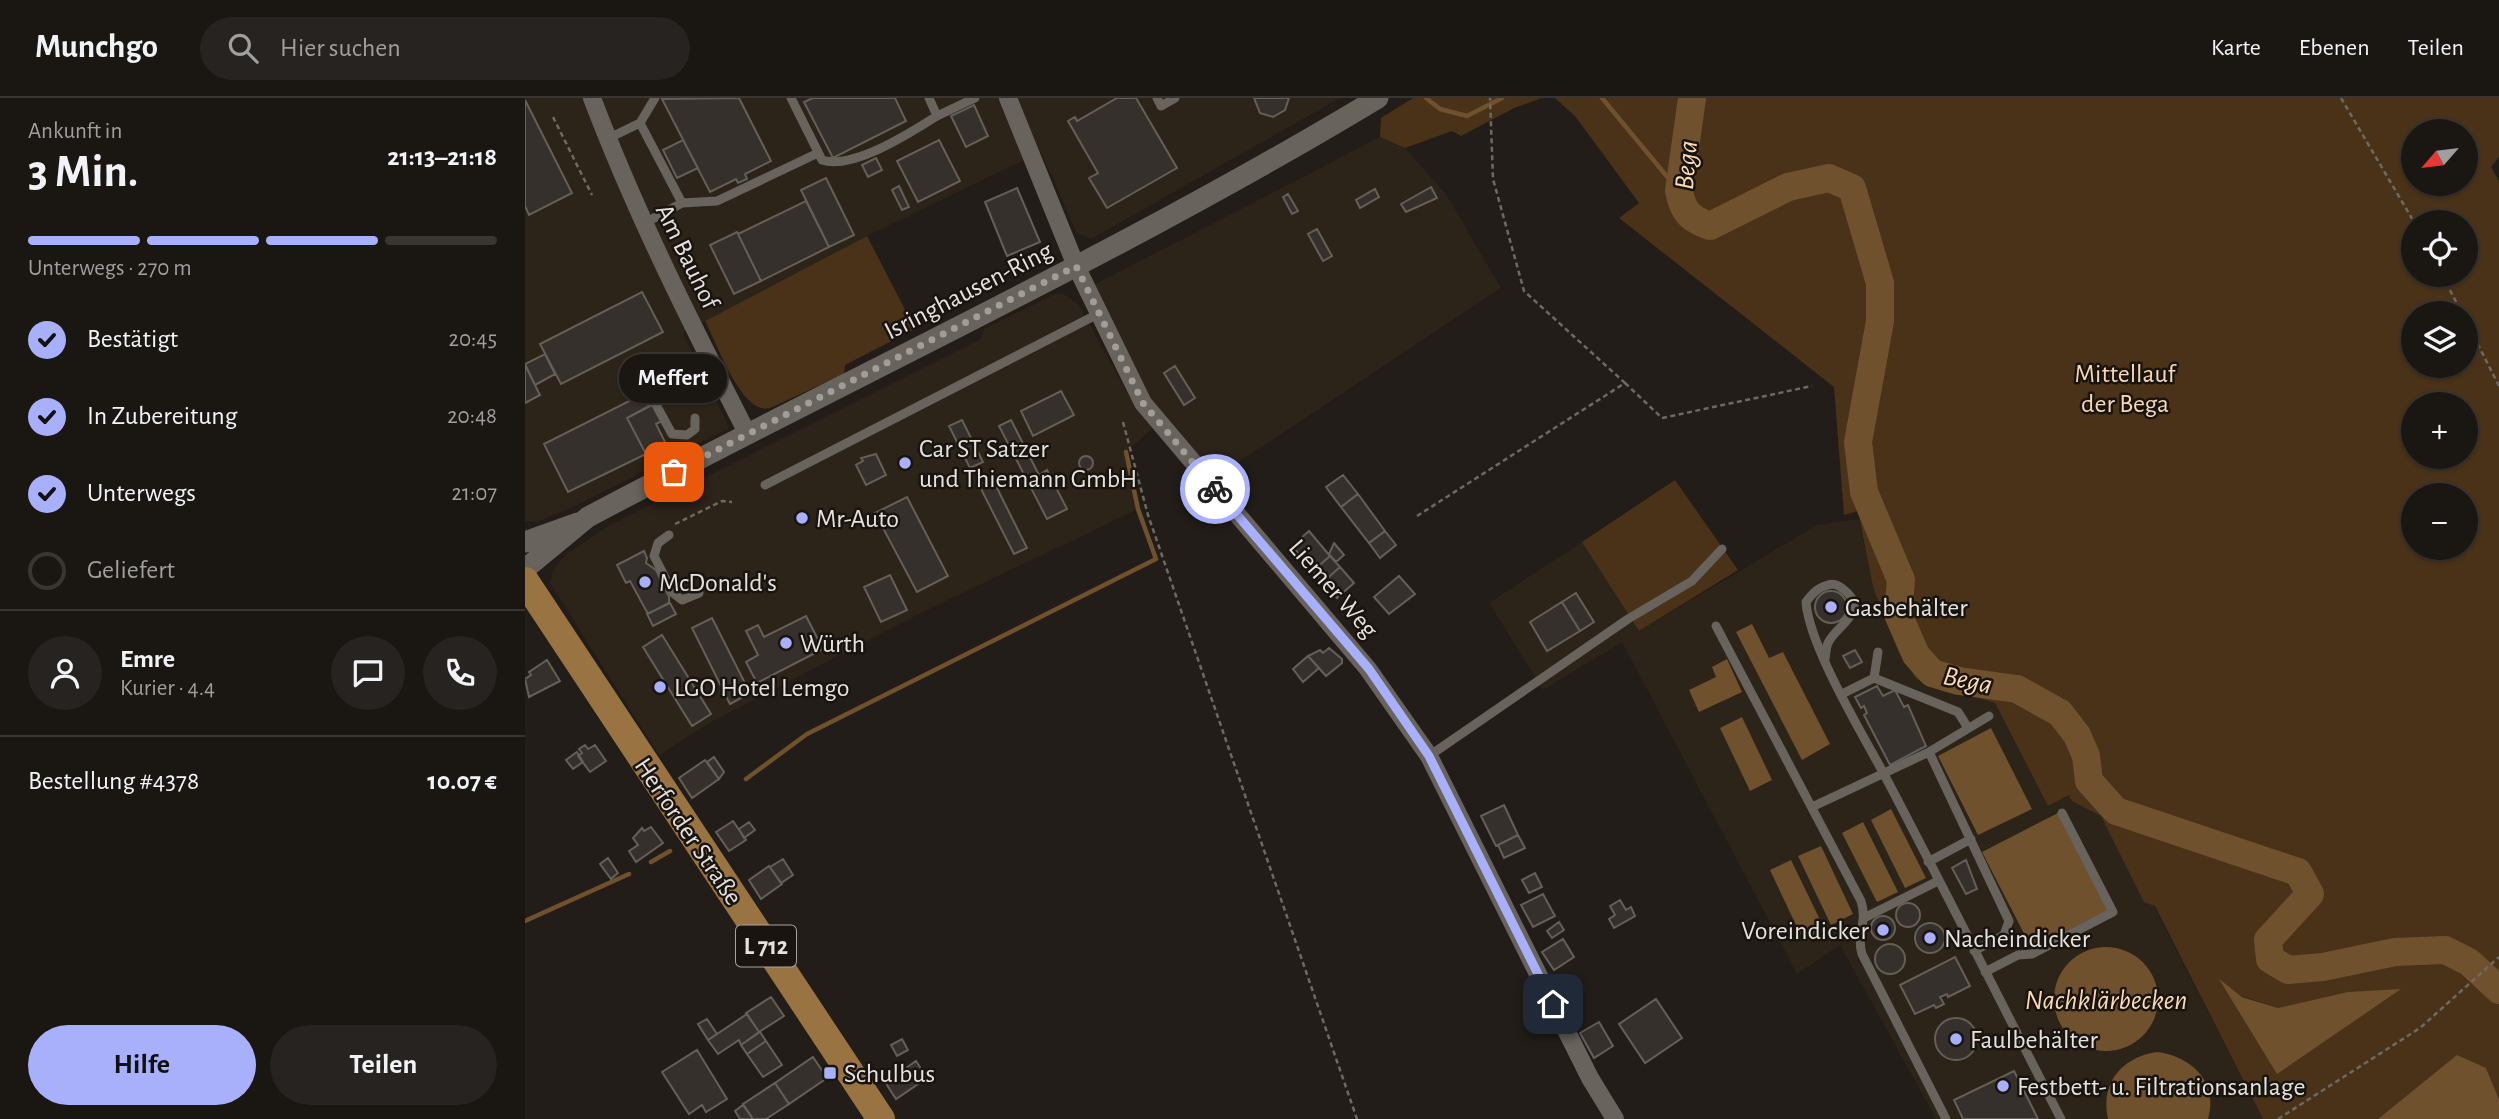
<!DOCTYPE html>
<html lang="de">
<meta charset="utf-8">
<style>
:root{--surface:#1a1612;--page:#272320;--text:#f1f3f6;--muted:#9f9f9f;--line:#383532;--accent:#a8b0fc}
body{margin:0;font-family:"Alegreya Sans",sans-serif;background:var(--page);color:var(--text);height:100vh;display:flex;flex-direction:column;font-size:26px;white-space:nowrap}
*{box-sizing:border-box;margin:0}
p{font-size:23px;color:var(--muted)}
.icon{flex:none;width:38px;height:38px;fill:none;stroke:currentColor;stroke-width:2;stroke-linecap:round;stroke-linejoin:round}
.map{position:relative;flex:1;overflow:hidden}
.drawer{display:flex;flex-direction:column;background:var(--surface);width:525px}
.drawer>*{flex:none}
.needle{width:46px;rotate:242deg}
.tools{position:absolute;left:1876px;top:21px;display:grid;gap:14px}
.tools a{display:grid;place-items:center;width:77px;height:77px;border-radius:50%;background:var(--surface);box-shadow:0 2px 5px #0004,0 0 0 2px var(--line);font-size:35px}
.pin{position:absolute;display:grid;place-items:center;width:60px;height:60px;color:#fff;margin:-30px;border-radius:14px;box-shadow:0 4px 10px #0006}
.courier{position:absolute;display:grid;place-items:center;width:70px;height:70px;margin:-35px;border:5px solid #a8b0fc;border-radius:50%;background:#fff;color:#222;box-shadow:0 2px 9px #0007}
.bubble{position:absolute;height:49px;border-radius:24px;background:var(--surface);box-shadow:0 2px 5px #0004,0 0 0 2px var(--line);font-size:23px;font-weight:700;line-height:49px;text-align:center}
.overview em{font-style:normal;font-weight:700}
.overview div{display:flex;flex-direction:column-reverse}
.overview{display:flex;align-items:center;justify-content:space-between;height:119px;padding:0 28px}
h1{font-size:46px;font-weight:700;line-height:52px}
.bar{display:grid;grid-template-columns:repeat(4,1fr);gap:10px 7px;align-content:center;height:84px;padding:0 28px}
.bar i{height:9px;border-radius:5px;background:var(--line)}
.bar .on{background:var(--accent)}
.bar p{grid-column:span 4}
.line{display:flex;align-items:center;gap:18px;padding:0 28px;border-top:2px solid var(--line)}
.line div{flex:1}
.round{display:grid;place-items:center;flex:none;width:74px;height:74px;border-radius:37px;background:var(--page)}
ol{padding:0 28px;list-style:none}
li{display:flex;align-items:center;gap:21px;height:77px}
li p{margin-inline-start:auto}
li .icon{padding:7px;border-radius:50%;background:var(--accent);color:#111;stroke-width:4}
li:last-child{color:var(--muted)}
li i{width:38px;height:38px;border:4px solid var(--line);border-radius:50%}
.action{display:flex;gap:14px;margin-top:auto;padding:14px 28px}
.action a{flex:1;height:80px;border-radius:42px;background:var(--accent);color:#111;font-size:28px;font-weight:700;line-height:80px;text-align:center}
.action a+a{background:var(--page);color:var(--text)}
header{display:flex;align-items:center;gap:42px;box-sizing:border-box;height:98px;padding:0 35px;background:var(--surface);border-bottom:2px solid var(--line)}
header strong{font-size:33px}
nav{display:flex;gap:38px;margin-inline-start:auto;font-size:24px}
.search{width:490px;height:63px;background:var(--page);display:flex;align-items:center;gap:18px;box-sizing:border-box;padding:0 24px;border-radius:38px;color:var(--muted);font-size:26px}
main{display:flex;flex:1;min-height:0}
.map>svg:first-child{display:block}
.built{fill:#2c2319}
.green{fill:#493217;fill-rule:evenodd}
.water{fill:#70512d}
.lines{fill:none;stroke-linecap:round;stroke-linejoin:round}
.stream{stroke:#70512d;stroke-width:4.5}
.river{stroke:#70512d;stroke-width:28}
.building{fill:#35302b;stroke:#645f59;stroke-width:2}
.path{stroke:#6d6964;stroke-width:2.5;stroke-dasharray:5 3.5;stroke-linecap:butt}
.service{stroke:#68635d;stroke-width:9}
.minor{stroke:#68635d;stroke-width:18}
.tertiary{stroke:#68635d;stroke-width:21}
.primary{stroke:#9a7342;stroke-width:28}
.done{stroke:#a19d99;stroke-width:7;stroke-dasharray:0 12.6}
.route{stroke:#a8b0fc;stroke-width:9}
.poi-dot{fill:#a8b0fc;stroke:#19140f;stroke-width:2.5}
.labels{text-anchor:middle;stroke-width:5;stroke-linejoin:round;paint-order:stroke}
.shield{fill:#19140f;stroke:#a8a4a0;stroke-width:2}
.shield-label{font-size:24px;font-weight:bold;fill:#e5e2de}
.street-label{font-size:26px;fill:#e5e2de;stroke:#19140f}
.park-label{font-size:26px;fill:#f7d7b5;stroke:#19140f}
.poi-label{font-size:26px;fill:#e5e2de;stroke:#19140f;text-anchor:start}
.water-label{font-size:28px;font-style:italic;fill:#fadab7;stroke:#19140f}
</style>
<header>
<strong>Munchgo</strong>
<div class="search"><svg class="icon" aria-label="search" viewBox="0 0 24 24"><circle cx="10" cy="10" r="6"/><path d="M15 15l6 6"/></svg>Hier suchen</div>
<nav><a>Karte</a><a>Ebenen</a><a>Teilen</a></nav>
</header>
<main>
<section class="drawer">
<div class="overview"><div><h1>3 Min.</h1><p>Ankunft in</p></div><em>21:13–21:18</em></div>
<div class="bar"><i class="on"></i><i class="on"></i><i class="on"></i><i></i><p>Unterwegs · 270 m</p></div>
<ol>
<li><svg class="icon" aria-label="check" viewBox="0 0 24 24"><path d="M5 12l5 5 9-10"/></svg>Bestätigt<p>20:45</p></li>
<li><svg class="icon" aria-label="check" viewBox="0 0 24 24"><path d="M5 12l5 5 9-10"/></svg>In Zubereitung<p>20:48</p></li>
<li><svg class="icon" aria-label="check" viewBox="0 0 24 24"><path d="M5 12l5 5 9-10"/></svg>Unterwegs<p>21:07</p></li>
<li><i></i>Geliefert</li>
</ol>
<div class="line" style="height:126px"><a class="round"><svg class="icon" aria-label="person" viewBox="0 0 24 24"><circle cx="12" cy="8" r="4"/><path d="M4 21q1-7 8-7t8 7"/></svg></a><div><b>Emre</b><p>Kurier · 4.4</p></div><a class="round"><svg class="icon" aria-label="chat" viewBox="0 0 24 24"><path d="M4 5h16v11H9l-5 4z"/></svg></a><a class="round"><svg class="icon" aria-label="phone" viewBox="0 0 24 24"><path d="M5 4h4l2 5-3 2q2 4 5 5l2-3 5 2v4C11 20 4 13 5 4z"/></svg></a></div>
<div class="line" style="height:91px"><div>Bestellung #4378</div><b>10.07 €</b></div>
<div class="action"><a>Hilfe</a><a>Teilen</a></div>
</section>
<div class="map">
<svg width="1974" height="1021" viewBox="0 0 1974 1021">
<rect width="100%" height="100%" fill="#221d18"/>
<!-- built -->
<path class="built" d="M0 0H815L566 141 551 134 516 54 342 138 180 223 158 235 204 330 52 407 12 424 0 423Z
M855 39 880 50 921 96 976 190 691 379 626 304 567 188Z
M530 196H539L554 207 603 296 627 331 601 354 613 411 396 515 188 623 134 657 25 485 28 473 39 458 83 428 456 241 459 231Z
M1334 421 1348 489 1391 581 1470 605 1523 708 1566 685 1738 1021H1411L1315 847 1272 876 1097 544 1018 592 964 505 1057 444 1114 533 1292 427Z"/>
<!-- green -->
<path class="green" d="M888 0H1017L989 10 936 38 927 33 880 50 855 39 856 20Z
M1030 0H1974V59L1966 69 1974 83V1001L1961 970 1883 998 1853 1021H1738L1630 808 1619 804 1576 718 1547 703 1544 697 1523 708 1470 605 1391 581 1374 555 1348 489 1333 413 1319 417 1309 289 1094 120 1114 105 1050 18ZM1888 33H1941V86H1888ZM1888 124H1941V177H1888ZM1888 215H1941V268H1888ZM1888 306H1941V359H1888ZM1888 397H1941V450H1888ZM1713 897 1753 910 1752 975Z
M342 138 390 231 320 267 319 276 245 310C217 318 192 245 180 223Z
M1150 382 1213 472 1114 533 1057 444Z"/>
<!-- water -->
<path class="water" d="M1227 526 1244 560 1258 554 1305 646 1277 662 1211 534Z
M1202 561 1217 594 1174 614 1164 592 1191 579 1187 569Z
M1217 619 1247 682 1225 693 1195 630Z
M1466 630 1507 711 1453 737 1413 658Z
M1366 711 1401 780 1380 790 1346 722Z
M1533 715 1583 812 1507 851 1457 754Z
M1338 724 1373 794 1352 804 1317 735Z
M1296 748 1328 816 1306 827 1273 758Z
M1266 762 1301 834 1279 844 1245 772Z
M1529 901a52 52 0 1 1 104 0a52 52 0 1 1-104 0Z
M1694 881 1717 899 1753 910 1823 894 1876 891 1752 976Z
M1632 954C1666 958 1694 984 1683 1021H1583C1575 985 1597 959 1632 954Z
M1932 957 1961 970 1974 1001V1021H1853Z"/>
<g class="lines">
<!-- stream -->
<path class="stream" d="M901 0 915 11 942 18 977 0
M1077 0 1154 93
M221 681 282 636 631 461 613 411 601 354
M126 764 145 753
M0 823 104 776"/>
<!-- river -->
<path class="river" d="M1167 0 1154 93C1158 114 1165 121 1185 128L1263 89 1304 80 1327 90 1355 185V223L1333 344 1339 394 1376 482 1373 516 1391 557 1407 575 1434 583 1492 591 1535 615 1552 637 1561 658 1564 683 1591 713 1773 774 1785 796 1743 842 1745 861 1763 872 1798 869 1870 854 1920 852 1944 864 1974 892"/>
</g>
<!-- building -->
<path class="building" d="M214 0 246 63 220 76 222 81 213 85 211 81 185 94 137 1Z
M288 0H370L381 23 308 60 279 4Z
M592 0H611L652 70 582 110 564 80 573 75 543 23 550 19 552 23Z
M729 0H764L760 12 748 19 735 15Z
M0 2 47 95 4 117 0 108Z
M449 7 463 38 441 49 426 18Z
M158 42 173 70 152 80 138 52Z
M414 42 435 83 393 104 372 63Z
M351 60 357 72 343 79 337 67Z
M301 80 329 137 304 149 276 92Z
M374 88 384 109 377 112 367 92Z
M906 89 912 100 881 114 876 106Z
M492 90 515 144 482 158 460 104Z
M850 91 854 99 835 110 831 102Z
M763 96 773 113 767 116 758 99Z
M281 103 304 149 236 183 213 136Z
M792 131 807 158 798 163 783 136Z
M212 134 236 183 209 196 185 147Z
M117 194 138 234 36 286 15 246Z
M20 256 30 276 10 287 0 266Z
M0 267 15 297 0 305Z
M650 268 670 300 659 307 639 275Z
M536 293 549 317 508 338 496 313Z
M118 296 124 308 102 320 121 356 43 394 19 346Z
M129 306 137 323 131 326 141 346 121 356 102 320Z
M437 322 458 364 445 370 424 328Z
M486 322 514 377 522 372 542 411 522 421 474 328Z
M351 356 361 377 341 387 331 367 338 363 336 360Z
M554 365a7 7 0 1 1 14 0a7 7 0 1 1-14 0Z
M818 377 833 396 816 409 801 389Z
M467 380 502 450 489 456 454 387Z
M833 396 860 433 844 445 816 409Z
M382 399 423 478 392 494 350 415Z
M784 433 805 458 788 473 767 448Z
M860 433 871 447 855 460 844 445Z
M809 445 819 457 811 464 804 456Z
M119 453 122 460 121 465 131 472 144 499V505L123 516 105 483 101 485 92 467Z
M805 458 815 469 798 484 788 473Z
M815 469 829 485 812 500 798 484Z
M365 477 382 512 356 524 339 489Z
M874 478 890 496 864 516 849 499Z
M1290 509a16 16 0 1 1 32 0a16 16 0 1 1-32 0Z
M1051 495 1069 524 1055 533 1037 504Z
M1037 504 1055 533 1022 553 1005 524Z
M145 505 151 516 128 528 122 516Z
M281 518 298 551 232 585 221 564 233 557 221 533 233 527 239 539Z
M187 520 225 595 205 606 167 530Z
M137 537 186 616 167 628 118 549Z
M804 550 817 561V565L801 578 783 558 795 552 798 555Z
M1330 552 1337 564 1325 570 1318 558Z
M783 558 794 570 778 584 768 571Z
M22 562 35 583 4 599 0 581 6 577 4 574Z
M1352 588 1358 598 1370 592 1379 609 1383 607 1401 648 1365 667 1339 617 1342 615 1339 608 1336 610 1330 599Z
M60 647 63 651 70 647 81 663 65 674 53 658 57 655 54 651Z
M52 654 58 664 48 671 41 662Z
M189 659 199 674 194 681 182 664Z
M180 662 194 681 167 700 154 680Z
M979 707 993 737 971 748 956 718Z
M208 723 221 742 204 753 191 734Z
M224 724 230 732 219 740 214 731Z
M126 729 138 745 111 764 104 753 113 747 108 740 117 730 119 733Z
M993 737 1000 750 979 760 973 747Z
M83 760 93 775 86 781 75 766Z
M258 761 268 777 256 785 245 769Z
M1441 762 1452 791 1441 796 1427 770Z
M244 768 257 786 236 801 224 782Z
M1010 775 1017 789 1004 795 997 782Z
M1018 796 1030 818 1008 829 996 807Z
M1095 802 1101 812 1106 809 1110 818 1089 830 1084 821 1090 817 1085 808Z
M1371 817a12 12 0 1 1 24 0a12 12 0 1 1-24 0Z
M1346 830a12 12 0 1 1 24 0a12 12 0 1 1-24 0Z
M1034 824 1039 832 1027 840 1022 833Z
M1390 840a15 15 0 1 1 30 0a15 15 0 1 1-30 0Z
M1038 841 1049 859 1029 872 1017 854Z
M1350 861a15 15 0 1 1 30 0a15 15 0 1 1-30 0Z
M1430 859 1445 888 1423 899 1422 896 1415 899 1419 906 1411 910 1409 907 1390 916 1375 887Z
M246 899 259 918 234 934 221 915Z
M1131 901 1157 940 1120 965 1094 926Z
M222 916 234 934 216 947 214 942 193 956 183 942Z
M1410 941a21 21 0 1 1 42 0a21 21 0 1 1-42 0Z
M182 921 192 936 183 942 173 926Z
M1074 924 1088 948 1069 960 1055 935Z
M235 934 241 943 222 956 216 947Z
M377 941 383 952 372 958 366 947Z
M241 943 257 967 238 979 222 956Z
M172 952 202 1001 181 1014 177 1007 164 1016 137 974Z
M288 959 302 980 264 1006 250 985Z
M391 963 402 980 371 1001 360 984 368 979 364 974 371 970 374 975Z
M1489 973 1513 1021H1438L1429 1002Z
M250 985 264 1006 241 1021H228L218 1006Z
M218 1007 228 1021H215L210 1013Z"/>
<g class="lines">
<!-- path -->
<path class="path" d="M1816 0 1889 124
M28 19 67 97
M1917 177 1937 215
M1941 223 1974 288
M1100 285 1137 320 1287 288
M598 324 623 417 832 1021
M892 418 1100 285 999 193 968 81 965 0
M150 426 197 403 207 404
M1753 1021 1895 930 1974 859"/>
<!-- service -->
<path class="service" d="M266 0 297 62C328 72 385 35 412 18
M404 0 412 18 450 0
M632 0 636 8 650 0
M115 25 130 0
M82 41 115 25 157 105 118 126
M157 105 192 103 293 55
M118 283 147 336 162 337 170 331V320
M240 387 573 216
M144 437 133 445 129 458 148 495 157 502 174 495
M1191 528 1336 803C1343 825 1331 836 1337 856L1421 1021
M1300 561C1301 556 1301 549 1303 545 1311 527 1347 513 1318 491 1313 487 1309 485 1303 487 1292 490 1287 496 1281 504 1284 548 1338 637 1360 678 1420 792 1477 907 1536 1021
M1349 580 1433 614 1443 630
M1317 596 1349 580 1353 554
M1404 654 1484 823 1479 837 1449 853
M904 658 1103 521 1167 483 1197 451
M1287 709 1404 654 1464 618
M1403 764 1446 741
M1341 819 1413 783
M1460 874 1493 857 1507 856 1588 814 1537 715"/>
<!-- minor -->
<path class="minor" d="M67 0C111 116 166 225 222 335
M483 0 551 168 618 305 843 571 904 658 1065 980 1090 1021"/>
<!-- tertiary -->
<path class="tertiary" d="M0 444 53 425
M0 471 63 419C326 279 598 154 853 0"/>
<!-- primary -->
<path class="primary" d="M0 483 356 1021"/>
</g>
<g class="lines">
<!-- done -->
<path class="done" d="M149 374 551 168 618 305 690 391"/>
<!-- route -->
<path class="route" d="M690 391 844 571 904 658 1028 906"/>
</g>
<!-- markers -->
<g class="poi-dot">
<circle cx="380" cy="365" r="7"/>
<circle cx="277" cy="420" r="7"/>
<circle cx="120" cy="484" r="7"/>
<circle cx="1306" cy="509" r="7"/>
<circle cx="261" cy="545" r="7"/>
<circle cx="135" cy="589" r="7"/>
<circle cx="1358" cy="832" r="7"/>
<circle cx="1405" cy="840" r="7"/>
<circle cx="1431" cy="941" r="7"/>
<rect x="298" y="968" width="14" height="14" rx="3.5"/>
<circle cx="1478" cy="988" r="7"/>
</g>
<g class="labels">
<!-- shield labels -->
<rect class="shield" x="211" y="827.5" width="60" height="41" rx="5"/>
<g class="shield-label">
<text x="241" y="856">L 712</text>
</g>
<!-- street labels -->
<g class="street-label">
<text transform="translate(163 158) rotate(64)" y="9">Am Bauhof</text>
<text transform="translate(443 192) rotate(-27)" y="9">Isringhausen-Ring</text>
<text transform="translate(809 490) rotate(49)" y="9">Liemer Weg</text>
<text transform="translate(164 733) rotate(56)" y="9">Herforder Straße</text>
</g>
<!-- park labels -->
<g class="park-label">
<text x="1600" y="284">Mittellauf<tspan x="1600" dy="30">der Bega</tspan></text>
</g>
<!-- poi labels -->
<g class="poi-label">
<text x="394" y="359">Car ST Satzer<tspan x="394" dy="30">und Thiemann GmbH</tspan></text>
<text x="291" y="429">Mr-Auto</text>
<text x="134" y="493">McDonald's</text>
<text x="1320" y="518">Gasbehälter</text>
<text x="275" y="554">Würth</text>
<text x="149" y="598">LGO Hotel Lemgo</text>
<text x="1344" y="841" text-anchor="end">Voreindicker</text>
<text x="1419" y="849">Nacheindicker</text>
<text x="1445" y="950">Faulbehälter</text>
<text x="319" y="984">Schulbus</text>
<text x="1492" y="997">Festbett- u. Filtrationsanlage</text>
</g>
<!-- water labels -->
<g class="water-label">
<text transform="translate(1160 67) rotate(-85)" y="10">Bega</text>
<text transform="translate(1443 581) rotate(12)" y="10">Bega</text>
<text x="1581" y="911">Nachklärbecken</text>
</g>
</g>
</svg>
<div class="tools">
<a><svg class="needle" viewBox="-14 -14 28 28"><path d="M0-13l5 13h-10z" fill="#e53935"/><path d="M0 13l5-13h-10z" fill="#9f9f9f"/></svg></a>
<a><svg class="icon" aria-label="locate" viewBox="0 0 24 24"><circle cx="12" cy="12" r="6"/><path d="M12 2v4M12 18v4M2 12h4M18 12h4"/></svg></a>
<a><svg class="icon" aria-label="layers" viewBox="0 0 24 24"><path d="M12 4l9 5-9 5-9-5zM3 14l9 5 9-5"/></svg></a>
<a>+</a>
<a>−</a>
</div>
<div class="pin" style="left:149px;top:374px;background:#ea580c"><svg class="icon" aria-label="bag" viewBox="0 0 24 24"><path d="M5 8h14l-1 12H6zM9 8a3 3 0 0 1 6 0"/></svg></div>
<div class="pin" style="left:1028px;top:906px;background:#1f2937"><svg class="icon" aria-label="home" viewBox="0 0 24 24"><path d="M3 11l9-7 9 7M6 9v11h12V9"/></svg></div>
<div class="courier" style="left:690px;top:391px"><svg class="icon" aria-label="bike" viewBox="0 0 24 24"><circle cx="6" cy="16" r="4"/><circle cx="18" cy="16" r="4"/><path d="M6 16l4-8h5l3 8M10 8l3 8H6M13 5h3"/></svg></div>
<div class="bubble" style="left:94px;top:256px;width:108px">Meffert</div>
</div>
</main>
